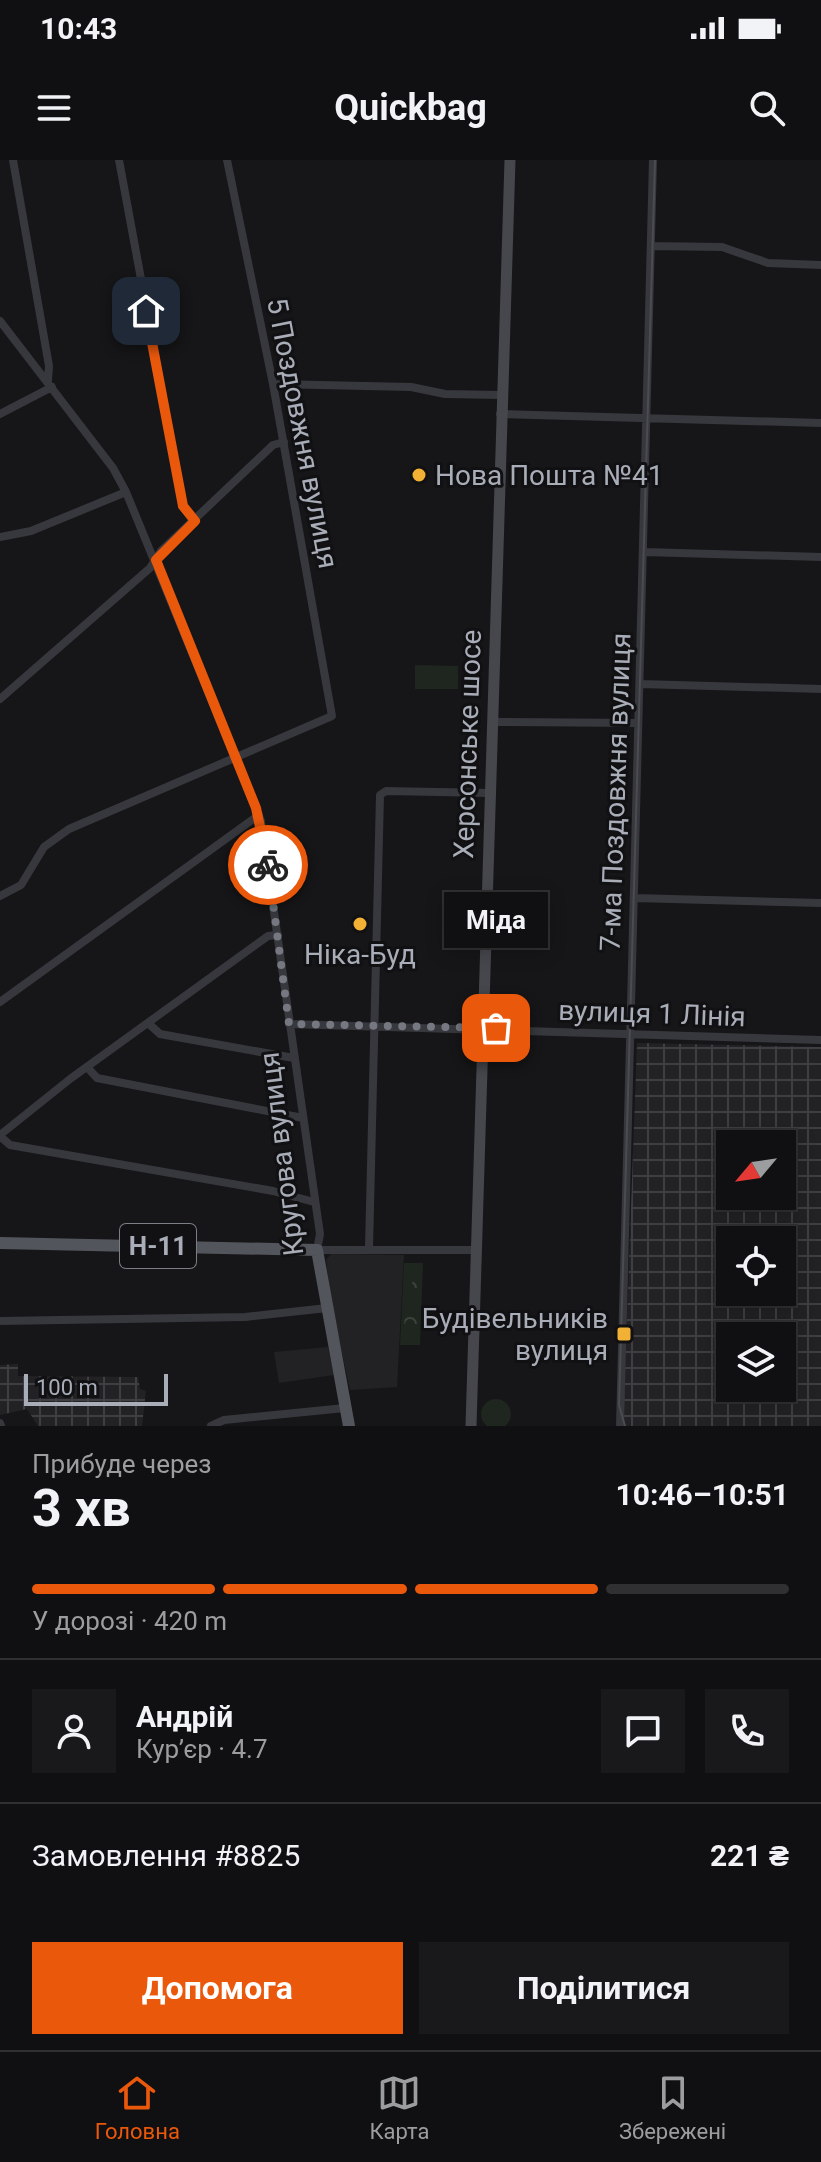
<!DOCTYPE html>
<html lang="uk">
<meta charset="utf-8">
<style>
:root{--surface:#101012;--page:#19191b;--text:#f1f3f6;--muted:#9c9d9f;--line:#303032;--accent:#ea580c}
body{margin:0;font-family:Roboto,sans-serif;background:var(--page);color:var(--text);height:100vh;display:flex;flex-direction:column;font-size:30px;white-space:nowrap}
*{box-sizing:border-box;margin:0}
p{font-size:26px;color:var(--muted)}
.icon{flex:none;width:44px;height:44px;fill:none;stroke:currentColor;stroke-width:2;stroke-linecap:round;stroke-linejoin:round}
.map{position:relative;height:1266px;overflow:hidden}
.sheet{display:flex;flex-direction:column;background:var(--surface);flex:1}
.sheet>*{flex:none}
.needle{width:52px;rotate:241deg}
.controls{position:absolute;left:716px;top:970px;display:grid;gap:16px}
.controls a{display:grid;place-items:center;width:80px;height:80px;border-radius:0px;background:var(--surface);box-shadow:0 4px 20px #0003,0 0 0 2px var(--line);font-size:40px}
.scale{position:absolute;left:24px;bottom:20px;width:144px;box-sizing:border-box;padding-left:8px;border:4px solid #a8adb8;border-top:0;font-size:22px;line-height:28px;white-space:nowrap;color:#a8adb8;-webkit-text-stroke:6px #111113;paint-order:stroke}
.pin{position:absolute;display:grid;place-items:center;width:68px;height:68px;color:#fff;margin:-34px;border-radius:16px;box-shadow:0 4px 12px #0006}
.courier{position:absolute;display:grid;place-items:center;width:80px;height:80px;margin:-40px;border:6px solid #ea580c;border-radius:50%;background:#fff;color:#222;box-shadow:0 2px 10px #0007}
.bubble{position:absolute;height:56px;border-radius:0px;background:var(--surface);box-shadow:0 4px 20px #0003,0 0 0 2px var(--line);font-size:26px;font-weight:700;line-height:56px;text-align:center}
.summary em{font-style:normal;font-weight:700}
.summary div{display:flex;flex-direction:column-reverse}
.summary{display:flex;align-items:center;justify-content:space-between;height:136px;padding:0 32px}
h1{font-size:52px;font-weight:700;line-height:60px}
.bar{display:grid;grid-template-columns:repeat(4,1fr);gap:12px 8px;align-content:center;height:96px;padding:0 32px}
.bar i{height:10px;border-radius:6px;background:var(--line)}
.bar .on{background:var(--accent)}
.bar p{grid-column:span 4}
.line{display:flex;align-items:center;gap:20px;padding:0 32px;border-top:2px solid var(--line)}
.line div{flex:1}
.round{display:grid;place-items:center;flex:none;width:84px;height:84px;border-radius:0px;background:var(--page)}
.cta{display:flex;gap:16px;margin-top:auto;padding:16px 32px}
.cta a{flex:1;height:92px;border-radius:0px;background:var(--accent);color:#fff;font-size:32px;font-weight:700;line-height:92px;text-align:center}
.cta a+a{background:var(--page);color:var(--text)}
.status{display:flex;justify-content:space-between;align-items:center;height:56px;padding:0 40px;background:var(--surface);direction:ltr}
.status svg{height:22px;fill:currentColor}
header{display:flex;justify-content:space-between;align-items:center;height:104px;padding:0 32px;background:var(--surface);font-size:36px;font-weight:700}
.tab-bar{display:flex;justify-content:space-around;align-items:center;height:112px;border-top:2px solid var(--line);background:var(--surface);font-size:22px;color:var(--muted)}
.tab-bar a{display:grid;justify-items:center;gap:4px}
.tab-bar .on{color:var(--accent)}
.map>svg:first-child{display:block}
.built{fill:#222225}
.industrial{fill:url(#industrial-grid);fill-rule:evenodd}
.grass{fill:#1e261f}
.forest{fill:url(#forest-crowns)}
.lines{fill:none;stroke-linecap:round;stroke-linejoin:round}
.minor{stroke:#37383d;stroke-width:8}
.secondary{stroke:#45474d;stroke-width:11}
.primary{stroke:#53555c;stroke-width:12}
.tram{stroke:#4a4c52;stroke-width:2}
.done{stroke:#757880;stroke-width:8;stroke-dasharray:0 14.4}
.route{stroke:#ea580c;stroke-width:10}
.poi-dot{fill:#f2b134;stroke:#111113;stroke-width:3}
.labels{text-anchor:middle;stroke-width:6;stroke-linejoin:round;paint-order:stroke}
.shield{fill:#111113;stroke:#7b7e86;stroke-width:2}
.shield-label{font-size:26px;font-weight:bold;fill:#a8adb8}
.street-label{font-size:28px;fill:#a8adb8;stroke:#111113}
.poi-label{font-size:28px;fill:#a8adb8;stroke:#111113;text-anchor:start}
</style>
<div class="status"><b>10:43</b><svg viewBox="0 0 49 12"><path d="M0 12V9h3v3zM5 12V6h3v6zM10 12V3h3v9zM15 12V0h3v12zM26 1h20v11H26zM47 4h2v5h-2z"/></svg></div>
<header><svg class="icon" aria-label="menu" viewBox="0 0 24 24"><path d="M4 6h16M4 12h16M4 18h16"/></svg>Quickbag<svg class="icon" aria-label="search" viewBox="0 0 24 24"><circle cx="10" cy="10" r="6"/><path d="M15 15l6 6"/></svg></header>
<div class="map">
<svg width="821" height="1266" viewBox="0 0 821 1266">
<defs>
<pattern id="industrial-grid" width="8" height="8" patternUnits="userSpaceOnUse" patternTransform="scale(2)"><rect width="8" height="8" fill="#222225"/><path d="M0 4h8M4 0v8" fill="none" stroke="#3f3f43"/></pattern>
<pattern id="forest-crowns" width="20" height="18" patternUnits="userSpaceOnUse" patternTransform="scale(2)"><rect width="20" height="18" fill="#1e261f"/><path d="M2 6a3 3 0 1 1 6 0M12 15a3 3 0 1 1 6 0" fill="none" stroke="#3c433d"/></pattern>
</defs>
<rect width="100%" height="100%" fill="#161618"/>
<!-- built -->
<path class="built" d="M331 1094 404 1095 397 1227 350 1230 331 1142 326 1100Z
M328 1187 334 1215 279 1223 274 1192Z"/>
<!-- industrial -->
<path class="industrial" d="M637 883 821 887V1266H623ZM730 984H782V1036H730ZM730 1080H782V1132H730ZM730 1176H782V1228H730Z
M18 1204V1216L138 1217 140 1229 146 1231 142 1266H38L27 1249 0 1255V1205Z"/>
<!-- grass -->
<path class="grass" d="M415 505 458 506V529H415Z
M404 1103H423L420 1185H400Z
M481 1254a15 15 0 1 1 30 0a15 15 0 1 1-30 0Z"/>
<!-- forest -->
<path class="forest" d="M418 1108V1131L409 1135 407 1142 419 1156 418 1182 412 1185 404 1182 405 1131 411 1126Z"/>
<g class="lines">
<!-- minor -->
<path class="minor" d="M13 0 49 206 48 220
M119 0 183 346 195 361
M651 86 722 87 768 103 821 105
M0 161 113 308 126 332 261 661 320 1074 317 1090H475
M273 224 411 227 445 234 501 235
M0 254 52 227
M500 254 821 263
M0 377 31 371 126 332
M644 392 821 397
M640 524 821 529
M0 539 150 408 161 391 273 285 284 282
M492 562 638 563
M0 736 21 725 44 687 69 669 332 556 273 224 227 0
M634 738 821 743
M0 842 259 655
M148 863 160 874 294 898
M289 864 821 880
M87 907 97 918 303 958
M0 975 70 919 268 776 278 775
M0 976 10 985 273 1031 314 1042
M369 1088 380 635 386 631 490 633
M0 1161 245 1157 327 1148
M0 1263 1 1266
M211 1266 224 1260 345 1248
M620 1266 653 0"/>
<!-- secondary -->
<path class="secondary" d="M471 1266 510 0"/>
<!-- primary -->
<path class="primary" d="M0 1083 317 1090 349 1266"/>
<!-- tram -->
<path class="tram" d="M625 1266 619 1245 655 0"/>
</g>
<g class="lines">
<!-- done -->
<path class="done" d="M268 705 289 864 496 868"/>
<!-- route -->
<path class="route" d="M146 151 183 346 195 361 156 400 256 648 268 705"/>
</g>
<!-- markers -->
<g class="poi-dot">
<circle cx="419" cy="315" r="8"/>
<circle cx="360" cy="764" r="8"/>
<rect x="616" y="1166" width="16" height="16" rx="4"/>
</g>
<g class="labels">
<!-- shield labels -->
<rect class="shield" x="120" y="1064" width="76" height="44" rx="6"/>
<g class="shield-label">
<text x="158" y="1095">Н-11</text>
</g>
<!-- street labels -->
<g class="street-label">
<text transform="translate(303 273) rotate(79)" y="10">5 Поздовжня вулиця</text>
<text transform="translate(467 584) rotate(-88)" y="10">Херсонське шосе</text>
<text transform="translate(615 632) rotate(-88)" y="10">7-ма Поздовжня вулиця</text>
<text transform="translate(652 853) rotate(2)" y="10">вулиця 1 Лінія</text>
<text transform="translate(281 994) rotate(-97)" y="10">Кругова вулиця</text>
</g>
<!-- poi labels -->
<g class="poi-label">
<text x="435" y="325">Нова Пошта №41</text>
<text x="360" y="804" text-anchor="middle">Ніка-Буд</text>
<text x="608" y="1168" text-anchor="end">Будівельників<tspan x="608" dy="32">вулиця</tspan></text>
</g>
</g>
</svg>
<div class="controls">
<a><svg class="needle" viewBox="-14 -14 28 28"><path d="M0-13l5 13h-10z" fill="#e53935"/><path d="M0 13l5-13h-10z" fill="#9c9d9f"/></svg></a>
<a><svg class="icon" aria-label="locate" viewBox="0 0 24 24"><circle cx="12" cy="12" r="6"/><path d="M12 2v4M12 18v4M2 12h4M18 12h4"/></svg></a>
<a><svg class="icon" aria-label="layers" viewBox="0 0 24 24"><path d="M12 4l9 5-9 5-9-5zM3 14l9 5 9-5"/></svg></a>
</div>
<div class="scale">100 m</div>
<div class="pin" style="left:496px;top:868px;background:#ea580c"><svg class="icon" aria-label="bag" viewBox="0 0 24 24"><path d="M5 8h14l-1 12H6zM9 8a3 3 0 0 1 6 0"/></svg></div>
<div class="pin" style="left:146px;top:151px;background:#1f2937"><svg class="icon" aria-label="home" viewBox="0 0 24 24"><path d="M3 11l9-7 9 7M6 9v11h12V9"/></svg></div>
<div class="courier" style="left:268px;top:705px"><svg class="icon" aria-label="bike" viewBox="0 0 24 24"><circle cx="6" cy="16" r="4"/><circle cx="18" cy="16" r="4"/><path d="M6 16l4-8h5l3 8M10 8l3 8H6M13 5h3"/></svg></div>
<div class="bubble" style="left:444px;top:732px;width:104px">Міда</div>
</div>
<section class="sheet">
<div class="summary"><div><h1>3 хв</h1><p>Прибуде через</p></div><em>10:46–10:51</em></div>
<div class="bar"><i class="on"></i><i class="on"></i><i class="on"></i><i></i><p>У дорозі · 420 m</p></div>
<div class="line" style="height:144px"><a class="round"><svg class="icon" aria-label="person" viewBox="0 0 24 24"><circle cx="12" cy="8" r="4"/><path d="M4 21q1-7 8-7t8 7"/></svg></a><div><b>Андрій</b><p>Кур’єр · 4.7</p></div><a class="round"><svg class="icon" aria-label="chat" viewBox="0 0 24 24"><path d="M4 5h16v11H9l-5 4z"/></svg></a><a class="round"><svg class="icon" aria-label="phone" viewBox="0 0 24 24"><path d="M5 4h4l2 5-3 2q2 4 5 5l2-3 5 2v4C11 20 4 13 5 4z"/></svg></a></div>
<div class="line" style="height:104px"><div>Замовлення #8825</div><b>221 ₴</b></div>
<div class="cta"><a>Допомога</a><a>Поділитися</a></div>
</section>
<nav class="tab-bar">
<a class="on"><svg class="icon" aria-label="home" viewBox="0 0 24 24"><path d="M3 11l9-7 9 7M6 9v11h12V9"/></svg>Головна</a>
<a><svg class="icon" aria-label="map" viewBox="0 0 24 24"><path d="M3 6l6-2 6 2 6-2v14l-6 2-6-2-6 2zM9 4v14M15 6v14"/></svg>Карта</a>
<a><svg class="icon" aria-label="saved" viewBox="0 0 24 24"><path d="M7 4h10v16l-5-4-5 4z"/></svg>Збережені</a>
</nav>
